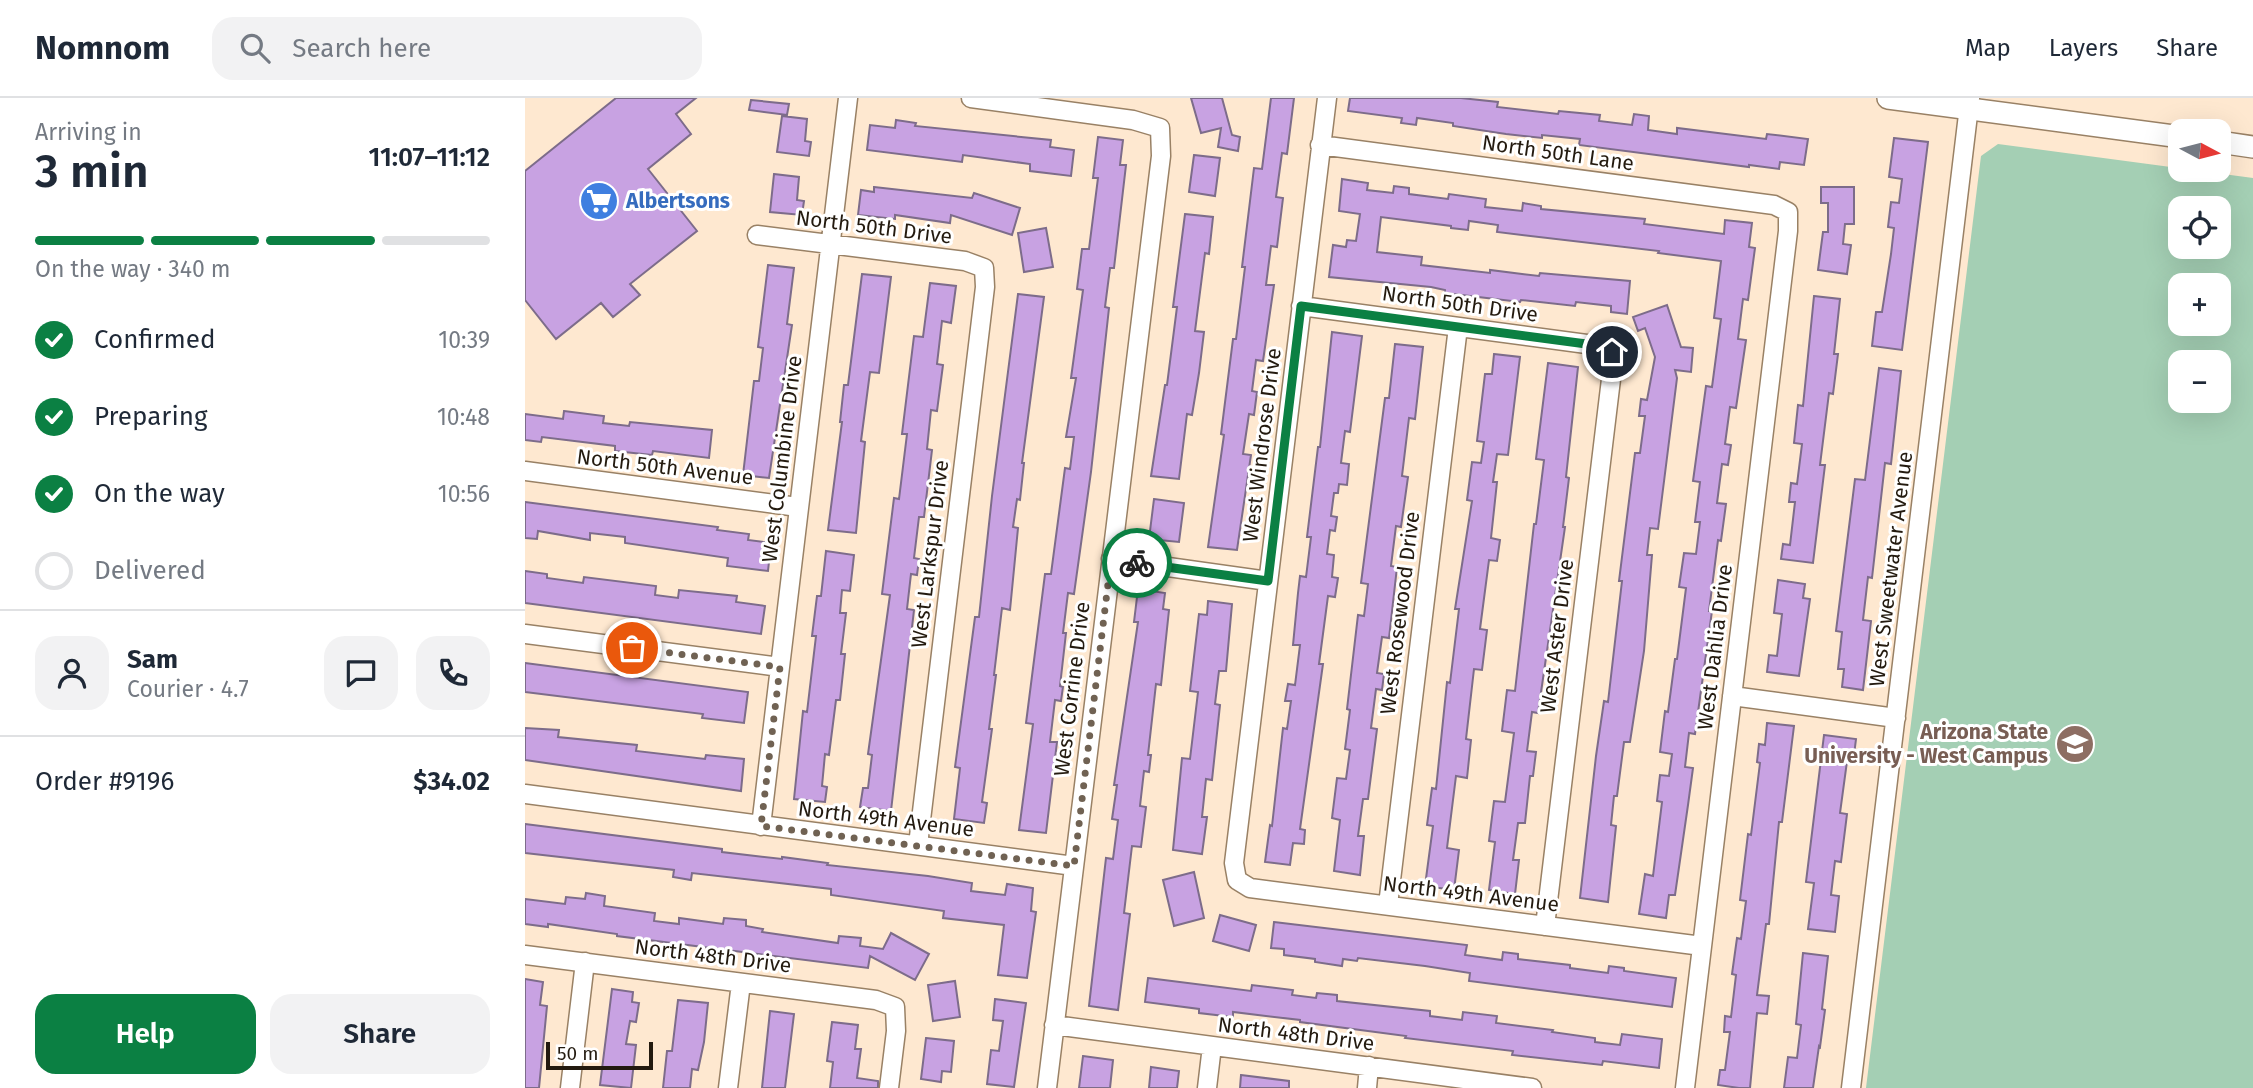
<!DOCTYPE html>
<meta charset="utf-8">
<style>
:root{--surface:#fff;--page:#f2f2f3;--text:#1f2937;--muted:#747a83;--line:#e0e1e3;--accent:#0b8043}
body{margin:0;font-family:"Fira Sans",sans-serif;background:var(--page);color:var(--text);height:100vh;display:flex;flex-direction:column;font-size:26px;white-space:nowrap}
*{box-sizing:border-box;margin:0}
p{font-size:23px;color:var(--muted)}
.icon{flex:none;width:38px;height:38px;fill:none;stroke:currentColor;stroke-width:2;stroke-linecap:round;stroke-linejoin:round}
.map{position:relative;flex:1;overflow:hidden}
.side{display:flex;flex-direction:column;background:var(--surface);width:525px}
.side>*{flex:none}
.needle{width:46px;rotate:97deg}
.fabs{position:absolute;left:1643px;top:21px;display:grid;gap:14px}
.fabs a{display:grid;place-items:center;width:63px;height:63px;border-radius:14px;background:var(--surface);box-shadow:0 7px 28px #0002;font-size:35px}
.scale{position:absolute;left:21px;bottom:18px;width:107px;box-sizing:border-box;padding-left:7px;border:4px solid #231a0f;border-top:0;font-size:19px;line-height:24px;white-space:nowrap;color:#231a0f;-webkit-text-stroke:5px #fff;paint-order:stroke}
.pin{position:absolute;display:grid;place-items:center;width:60px;height:60px;color:#fff;margin:-30px;border:4px solid #fff;border-radius:50%;box-shadow:0 2px 7px #0007}
.courier{position:absolute;display:grid;place-items:center;width:70px;height:70px;margin:-35px;border:5px solid #0b8043;border-radius:50%;background:#fff;color:#222;box-shadow:0 2px 9px #0007}
.summary em{font-style:normal;font-weight:600}
.summary div{display:flex;flex-direction:column-reverse}
.summary{display:flex;align-items:center;justify-content:space-between;height:119px;padding:0 35px}
h1{font-size:46px;font-weight:600;line-height:52px}
.bar{display:grid;grid-template-columns:repeat(4,1fr);gap:10px 7px;align-content:center;height:84px;padding:0 35px}
.bar i{height:9px;border-radius:5px;background:var(--line)}
.bar .current{background:var(--accent)}
.bar p{grid-column:span 4}
.line{display:flex;align-items:center;gap:18px;padding:0 35px;border-top:2px solid var(--line)}
.line div{flex:1}
.round{display:grid;place-items:center;flex:none;width:74px;height:74px;border-radius:21px;background:var(--page)}
ol{padding:0 35px;list-style:none}
li{display:flex;align-items:center;gap:21px;height:77px}
li p{margin-inline-start:auto}
li .icon{padding:7px;border-radius:50%;background:var(--accent);color:#fff;stroke-width:4}
li:last-child{color:var(--muted)}
li i{width:38px;height:38px;border:4px solid var(--line);border-radius:50%}
.button{display:flex;gap:14px;margin-top:auto;padding:14px 35px}
.button a{flex:1;height:80px;border-radius:21px;background:var(--accent);color:#fff;font-size:28px;font-weight:600;line-height:80px;text-align:center}
.button a+a{background:var(--page);color:var(--text)}
header{display:flex;align-items:center;gap:42px;box-sizing:border-box;height:98px;padding:0 35px;background:var(--surface);border-bottom:2px solid var(--line)}
header strong{font-size:33px}
nav{display:flex;gap:38px;margin-inline-start:auto;font-size:24px}
.search{width:490px;height:63px;background:var(--page);display:flex;align-items:center;gap:18px;box-sizing:border-box;padding:0 24px;border-radius:21px;color:var(--muted);font-size:26px}
main{display:flex;flex:1;min-height:0}
.map>svg:first-child{display:block}
.green{fill:#a4cfb4;fill-rule:evenodd}
.building{fill:#c8a2e2;stroke:#7d6c8a;stroke-width:2}
.lines{fill:none;stroke-linecap:round;stroke-linejoin:round}
.minor-casing{stroke:#998165;stroke-width:21}
.major-casing{stroke:#998165;stroke-width:24}
.minor{stroke:#fff;stroke-width:18}
.major{stroke:#fff;stroke-width:21}
.done{stroke:#706253;stroke-width:7;stroke-dasharray:0 12.6}
.route{stroke:#0b8043;stroke-width:9}
.labels{text-anchor:middle;stroke-width:6;stroke-linejoin:round;paint-order:stroke}
.street-label{font-size:21px;fill:#231a0f;stroke:#fff}
.shop-label{font-size:21px;font-weight:bold;fill:#366cbe;stroke:#fff;text-anchor:start}
.education-label{font-size:21px;font-weight:bold;fill:#785e54;stroke:#fff;text-anchor:end}
</style>
<header>
<strong>Nomnom</strong>
<div class="search"><svg class="icon" aria-label="search" viewBox="0 0 24 24"><circle cx="10" cy="10" r="6"/><path d="M15 15l6 6"/></svg>Search here</div>
<nav><a>Map</a><a>Layers</a><a>Share</a></nav>
</header>
<main>
<section class="side">
<div class="summary"><div><h1>3 min</h1><p>Arriving in</p></div><em>11:07–11:12</em></div>
<div class="bar"><i class="current"></i><i class="current"></i><i class="current"></i><i></i><p>On the way · 340 m</p></div>
<ol>
<li><svg class="icon" aria-label="check" viewBox="0 0 24 24"><path d="M5 12l5 5 9-10"/></svg>Confirmed<p>10:39</p></li>
<li><svg class="icon" aria-label="check" viewBox="0 0 24 24"><path d="M5 12l5 5 9-10"/></svg>Preparing<p>10:48</p></li>
<li><svg class="icon" aria-label="check" viewBox="0 0 24 24"><path d="M5 12l5 5 9-10"/></svg>On the way<p>10:56</p></li>
<li><i></i>Delivered</li>
</ol>
<div class="line" style="height:126px"><a class="round"><svg class="icon" aria-label="person" viewBox="0 0 24 24"><circle cx="12" cy="8" r="4"/><path d="M4 21q1-7 8-7t8 7"/></svg></a><div><b>Sam</b><p>Courier · 4.7</p></div><a class="round"><svg class="icon" aria-label="chat" viewBox="0 0 24 24"><path d="M4 5h16v11H9l-5 4z"/></svg></a><a class="round"><svg class="icon" aria-label="phone" viewBox="0 0 24 24"><path d="M5 4h4l2 5-3 2q2 4 5 5l2-3 5 2v4C11 20 4 13 5 4z"/></svg></a></div>
<div class="line" style="height:91px"><div>Order #9196</div><b>$34.02</b></div>
<div class="button"><a>Help</a><a>Share</a></div>
</section>
<div class="map">
<svg width="1728" height="990" viewBox="0 0 1728 990">
<rect width="100%" height="100%" fill="#fee8d0"/>
<!-- green -->
<path class="green" d="M1473 46 1728 80V990H1341L1456 58ZM1694 110V149H1656V110ZM1656 187H1694V226H1656ZM1656 264H1694V303H1656Z"/>
<!-- building -->
<path class="building" d="M91 0H171L151 16 166 36 123 71 172 133 105 186 115 197 88 219 76 205 31 241 0 202V73Z
M666 0H697L707 37 715 39 713 53 693 49 696 30 676 35Z
M746 0H769L762 56 757 55 751 99 758 100 752 149 746 148 741 187H749L738 263 731 262 727 293 732 294 729 317 724 316 718 356 726 357 712 452 683 449 699 337 696 336 708 241H711L720 169H717L729 70 737 71Z
M825 0H936L973 4 972 9 1033 16 1034 13 1075 17 1074 23 1107 27 1109 16 1124 18 1123 32 1152 36V30L1241 41 1242 36 1283 41 1279 67 1255 64 1254 71 1224 67V69L1054 47 1055 41 1017 37V40L981 36 928 28V25L892 20 891 27 876 25 877 20 823 13Z
M226 2 264 6 262 17 224 12Z
M257 18 282 21 280 43 286 44 284 58 252 54Z
M371 22 391 25 390 28 526 42 525 49 549 52 546 78 505 73V66L438 57 437 64 342 52 345 27 370 30Z
M573 39 598 42 595 67H601L589 170H585L580 209 584 210 566 374 549 496 543 495 538 535H541L535 588 538 589 536 603 530 602 525 644H532L521 735 494 732 508 626 501 625 520 476H526L540 370 545 371 549 339H541L551 280H546L558 192 552 191 557 151H564L573 80H568Z
M1369 40 1403 44 1377 252 1347 248 1351 214H1357L1366 156 1369 130 1363 129 1366 104 1374 105 1377 81 1364 79Z
M669 57 695 60 690 98 664 94Z
M249 76 274 79 272 102 279 103 277 117 245 114Z
M817 81 843 85 842 92 868 95 869 88 884 90V96L923 101 924 96 961 101 960 109 997 113 998 105 1016 108V111L1120 121 1119 126 1199 136 1200 122 1227 125 1224 149 1230 150 1223 202 1218 201 1213 241 1221 242 1211 310 1205 309 1200 346 1206 347 1203 367 1197 366 1192 405 1201 406 1196 443 1193 442 1184 513H1187L1170 636 1164 635 1160 669 1168 670 1163 707 1150 797H1144L1141 820 1114 816 1120 776 1128 778 1137 704 1132 703 1135 677 1144 678 1147 656 1135 654 1140 613 1143 614 1150 561H1152L1161 490 1154 489 1159 455 1171 456 1175 424H1170L1175 384 1168 383 1181 288 1187 289 1196 221 1189 220 1196 163 1133 155 1134 153 972 134 973 127 944 123 943 132 926 130V128L856 119 852 154 897 159 896 167 965 175V172L1014 178 1015 175 1105 183 1102 216 1086 214V208L1051 204 1050 208 996 202 995 204 920 195V192L906 189 804 179 808 147 821 149 822 142 831 143 835 116 814 113Z
M349 89 447 100 449 95 495 110 487 137 426 117 425 125 370 117V121L333 117 336 92 349 94Z
M1296 89H1329V126H1320L1318 146 1326 147 1322 176 1293 172 1298 134H1303V105H1296Z
M660 116 688 119 684 156 680 155 670 233 679 234 674 275 667 317 662 316 654 381 626 378 640 287H642L652 209H648Z
M521 130 528 169 499 174 493 135Z
M243 167 269 170 262 226 267 227 244 380 218 377 229 283H234L238 250 233 249Z
M337 176 366 179 354 275 345 274 336 343 340 344 331 435 303 432 317 324H315L319 287H323Z
M405 185 431 188 426 225 417 223 412 266 418 267 412 313 406 312 402 351 407 352 399 419H394L389 460 394 461 392 477 386 476 382 511 389 512 366 713 335 709 338 690H343L347 657 343 656 365 497 357 496 369 400 374 401 382 336H377L389 238 398 239Z
M493 196 519 199 497 365H499L495 402 492 401 488 429 493 430 485 512 477 510 469 577H471L464 631H467L457 704 462 705 459 725 429 721 435 670 430 669 450 519H454L467 398Z
M1289 198 1315 201 1309 256H1313L1308 296 1304 295 1295 367H1300L1288 465 1256 461 1258 446 1265 447 1270 404H1264L1266 385 1272 386 1277 346 1269 345 1273 307 1278 308Z
M1142 207 1156 249 1168 250 1166 274 1150 272 1152 280 1133 431 1125 430 1122 457H1127L1119 553 1105 644H1099L1092 698H1089L1086 727 1091 728 1083 804 1055 800 1071 658 1079 603 1083 604 1097 483H1094L1110 355H1115L1120 318H1114L1116 301 1122 302 1130 259 1120 230 1113 233 1108 219Z
M807 234 837 238 825 334 820 333 816 365 824 366 822 387 814 386 813 395H809L806 418 812 419 810 433 805 432 802 456 809 457 807 479 813 480 810 499 803 498 794 566H798L775 731 780 732 779 746 768 745 765 767 740 764 745 727 747 728 758 630 762 631 766 603H760L763 586 770 587 775 547H768L773 495 775 478 781 479 786 439H782L793 349H795Z
M870 246 898 249 890 321 884 320 877 378 883 379 876 429 871 428 866 468 872 469 864 540 857 539 852 575 859 576 857 592 851 591 846 630 852 631 843 701H838L833 738H839L835 777 809 773 815 722 807 720 812 680 821 681 825 652 820 651 825 612 822 611 833 517 839 518 843 486 836 485 860 300H864Z
M969 256 995 259 983 357 972 356 968 384H972L966 440 975 442 972 463 964 462 955 531 962 532 957 572 949 571 941 641 946 642 942 680 931 678 922 750 934 752 929 792 900 788 908 728 902 727 907 690 911 691 922 584 925 585 934 511H930L947 403 942 402 947 364 956 365 959 344 952 343 960 276H967Z
M1023 265 1053 269 1041 379 1044 380 1038 429H1040L1013 615 1007 614 1002 653 1011 654 1008 678H1005L1000 725H993L988 762H994L990 796 964 792 970 744 964 743 969 703 980 704 989 635 977 633 982 592 990 593 1009 426H1011L1019 362 1011 361Z
M1354 270 1376 273 1366 366 1360 365 1347 480 1343 479 1338 522 1346 523 1338 592 1317 589 1319 571H1313L1317 534 1311 533 1330 381 1340 382Z
M39 313 79 318 78 325 104 328 105 324 187 332 184 360 128 353 127 357 90 353V348L17 339 16 344 0 342V316L38 321Z
M629 401 659 405 654 444 624 441Z
M0 404 193 429 192 432 224 436 223 442 246 445 243 473 202 468 203 460 100 445V439L65 435V442L13 433 12 441 0 440Z
M301 453 329 457 325 493 317 492 315 515H321L316 556H320L315 602H311L304 657 300 656 297 688 302 689 300 704 269 701 278 613 282 614 291 538H287L292 498H296Z
M0 473 22 476V480L58 485 59 479 131 488 130 497 153 500 154 492 212 498 211 504 240 508 236 536 0 505Z
M1253 482 1280 486 1278 500 1285 501 1274 578 1242 574 1244 557 1252 558 1257 516 1249 515Z
M613 491 640 495 638 511 644 512 636 587 631 586 623 657H626L624 674 619 673 615 708 621 709 616 749 607 748 599 815 605 816 593 912 564 908 581 760 588 761 593 722 587 721 592 687H589L613 524H609Z
M683 503 707 506 701 573H694L690 606 695 607 687 682 681 681 677 719H682L677 756 648 752 657 660 665 661 673 594 665 593 674 516 682 517Z
M0 565 223 594 219 625 177 620 178 616 0 594Z
M1242 625 1269 628 1257 724H1254L1244 826H1241L1232 897 1244 898 1242 916 1232 915 1225 990H1214L1193 987 1195 972H1200L1205 934H1199L1200 918 1206 919 1211 877 1207 876 1212 840 1216 841 1221 803 1215 802 1223 736 1226 737 1235 665 1232 664 1234 646 1240 647Z
M0 630 34 632 33 639 112 647 111 653 180 661 181 657 219 661 216 693 0 662Z
M1299 637 1331 641 1329 657 1323 656 1315 715 1322 716 1316 764 1310 763 1306 797 1314 798 1310 834 1283 831 1289 785 1281 784Z
M0 726 197 751V754L257 761V759L303 765 302 767 403 778 447 785 446 793 480 797 482 786 508 790 506 813 511 814 502 880 473 877 479 827 418 820 419 813 306 797V791L167 775 166 782 148 779 149 772 0 755Z
M669 774 679 820 649 828 638 782Z
M61 795 80 798 79 808 130 815 129 823 154 826V820L198 826 199 820 221 822V828L238 831 237 834 313 845 314 838 336 840 335 848 358 851 366 835 404 856 390 882 345 858 343 870 92 838V836L23 826V829L0 826V801L40 806 41 799 60 801Z
M695 817 731 827 724 853 688 843Z
M749 824 942 847 940 857 977 862 978 854 993 856V861L1045 867V870L1083 875 1084 868 1099 870V873L1151 880 1147 909 944 883 945 875 900 868 833 860 832 863 818 861 817 868 790 864V861L759 857V851L746 850Z
M1278 855 1303 858 1297 911 1300 912 1295 949 1294 948 1288 990H1259L1263 959 1272 960 1276 927 1271 926Z
M623 880 726 893 727 887 768 892 767 897 791 900 792 895 812 897V903L905 913V918L937 922 938 914 972 918 971 925 1028 932 1027 934 1070 940V944L1095 947 1097 936 1137 941 1134 970 1078 963 1077 967 987 957 988 953 880 940 881 938 775 924V922L708 914V919L674 915V911L620 904Z
M0 881 18 884 15 907 22 908 14 990H0Z
M430 883 435 919 408 923 403 887Z
M87 891 108 894 107 904 114 905 111 924 105 923 101 946 111 947 106 990 75 987Z
M470 901 501 905 489 989 462 986 466 952 474 953 478 923 468 922Z
M153 902 183 905 179 944 173 972 167 971 165 990H138L142 953H147Z
M245 913 269 916 260 990H237Z
M307 924 333 927 330 951H336L332 980 353 983V990H305L308 964 302 963Z
M401 940 429 943 426 974 417 973 416 984 396 981Z
M558 958 588 962 585 990H554Z
M626 969 654 973 652 990H624Z
M716 977 764 983V990H715Z"/>
<g class="lines">
<defs>
<path id="minor" d="M446 0 608 22 635 30 636 58 522 990
M802 0 709 765 712 782 725 790 1177 848
M795 47 1249 107 1263 114V133L1160 990
M232 137 440 163 459 170 460 189 393 747
M776 208 1069 247 1087 254V273L1020 828
M0 373 273 409
M586 461 743 483
M0 536 255 569
M1207 598 1371 620
M0 696 549 768
M236 728 323 0
M863 807 933 229
M0 857 351 902 370 909 371 933 364 990
M529 927 1007 990
M45 990 60 864
M203 990 216 885
M682 990 687 948
M842 990 844 968
M1326 990 1445 0"/>
<path id="major" d="M1363 0 1656 39
M1694 44 1728 49"/>
</defs>
<!-- minor casing -->
<use href="#minor" class="minor-casing"/>
<!-- major casing -->
<use href="#major" class="major-casing"/>
<!-- minor -->
<use href="#minor" class="minor"/>
<!-- major -->
<use href="#major" class="major"/>
</g>
<g class="lines">
<!-- done -->
<path class="done" d="M107 550 255 569 236 728 549 768 586 461 612 465"/>
<!-- route -->
<path class="route" d="M612 465 743 483 776 208 1069 247 1087 254"/>
</g>
<!-- icons -->
<defs>
<symbol id="supermarket-disc" viewBox="-11 -11 22 22"><circle r="9.5" fill="#3f7fe0" stroke="#fff"/><path d="M-6-5.5h2.5l.6 2H6L4.5 2H-2.5L-4.4-4H-6ZM-1.5 3.2a1.3 1.3 0 1 0 .1 0ZM3 3.2a1.3 1.3 0 1 0 .1 0Z" fill="#fff"/></symbol>
<symbol id="university-disc" viewBox="-11 -11 22 22"><circle r="9.5" fill="#8d6e63" stroke="#fff"/><path d="M0-5L7-2L0 1L-7-2ZM-4 1L0 2.5L4 1V4Q0 6-4 4Z" fill="#fff"/></symbol>
</defs>
<g fill-rule="evenodd">
<use href="#supermarket-disc" x="52" y="81" width="44" height="44"/>
<use href="#university-disc" x="1528" y="624" width="44" height="44"/>
</g>
<g class="labels">
<!-- street labels -->
<g class="street-label">
<text transform="translate(1033 55) rotate(8)" y="7">North 50th Lane</text>
<text transform="translate(349 129) rotate(7)" y="7">North 50th Drive</text>
<text transform="translate(935 206) rotate(8)" y="7">North 50th Drive</text>
<text transform="translate(737 347) rotate(-83)" y="7">West Windrose Drive</text>
<text transform="translate(257 361) rotate(-83)" y="7">West Columbine Drive</text>
<text transform="translate(140 369) rotate(7)" y="7">North 50th Avenue</text>
<text transform="translate(405 456) rotate(-83)" y="7">West Larkspur Drive</text>
<text transform="translate(1366 471) rotate(-83)" y="7">West Sweetwater Avenue</text>
<text transform="translate(875 515) rotate(-83)" y="7">West Rosewood Drive</text>
<text transform="translate(1032 538) rotate(-83)" y="7">West Aster Drive</text>
<text transform="translate(1190 549) rotate(-83)" y="7">West Dahlia Drive</text>
<text transform="translate(547 591) rotate(-83)" y="7">West Corrine Drive</text>
<text transform="translate(361 721) rotate(7)" y="7">North 49th Avenue</text>
<text transform="translate(946 796) rotate(7)" y="7">North 49th Avenue</text>
<text transform="translate(188 858) rotate(7)" y="7">North 48th Drive</text>
<text transform="translate(771 936) rotate(7)" y="7">North 48th Drive</text>
</g>
<!-- shop labels -->
<g class="shop-label">
<text x="101" y="110">Albertsons</text>
</g>
<!-- education labels -->
<g class="education-label">
<text x="1523" y="641">Arizona State<tspan x="1523" dy="24">University - West Campus</tspan></text>
</g>
</g>
</svg>
<div class="fabs">
<a><svg class="needle" viewBox="-14 -14 28 28"><path d="M0-13l5 13h-10z" fill="#e53935"/><path d="M0 13l5-13h-10z" fill="#747a83"/></svg></a>
<a><svg class="icon" aria-label="locate" viewBox="0 0 24 24"><circle cx="12" cy="12" r="6"/><path d="M12 2v4M12 18v4M2 12h4M18 12h4"/></svg></a>
<a>+</a>
<a>−</a>
</div>
<div class="scale">50 m</div>
<div class="pin" style="left:107px;top:550px;background:#ea580c"><svg class="icon" aria-label="bag" viewBox="0 0 24 24"><path d="M5 8h14l-1 12H6zM9 8a3 3 0 0 1 6 0"/></svg></div>
<div class="pin" style="left:1087px;top:254px;background:#1f2937"><svg class="icon" aria-label="home" viewBox="0 0 24 24"><path d="M3 11l9-7 9 7M6 9v11h12V9"/></svg></div>
<div class="courier" style="left:612px;top:465px"><svg class="icon" aria-label="bike" viewBox="0 0 24 24"><circle cx="6" cy="16" r="4"/><circle cx="18" cy="16" r="4"/><path d="M6 16l4-8h5l3 8M10 8l3 8H6M13 5h3"/></svg></div>
</div>
</main>
